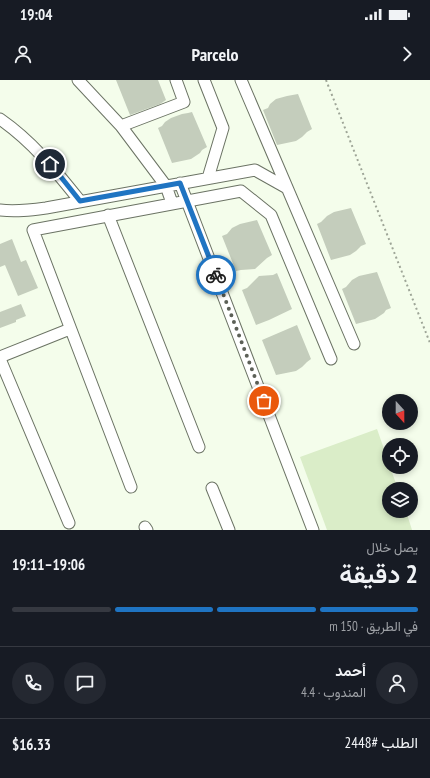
<!DOCTYPE html>
<html lang="ar">
<meta charset="utf-8">
<style>
:root{--surface:#171b24;--page:#242831;--text:#f1f3f6;--muted:#9ea1a6;--line:#363941;--accent:#1f74c2}
body{margin:0;font-family:"PT Sans Narrow",Vazirmatn,sans-serif;background:var(--page);color:var(--text);direction:rtl;height:100vh;display:flex;flex-direction:column;font-size:15px;white-space:nowrap}
*{box-sizing:border-box;margin:0}
p{font-size:13px;color:var(--muted)}
.icon{flex:none;width:22px;height:22px;fill:none;stroke:currentColor;stroke-width:2;stroke-linecap:round;stroke-linejoin:round}
.map{position:relative;height:450px;overflow:hidden;direction:ltr}
.drawer{display:flex;flex-direction:column;background:var(--surface);flex:1}
.drawer>*{flex:none}
.needle{width:26px;rotate:159deg}
.tools{position:absolute;left:382px;top:314px;display:grid;gap:8px}
.tools a{display:grid;place-items:center;width:36px;height:36px;border-radius:50%;background:var(--surface);box-shadow:0 2px 6px #0003;font-size:20px}
.pin{position:absolute;display:grid;place-items:center;width:34px;height:34px;color:#fff;margin:-17px;border:2px solid #fff;border-radius:50%;box-shadow:0 1px 4px #0007}
.courier{position:absolute;display:grid;place-items:center;width:40px;height:40px;margin:-20px;border:3px solid #1f74c2;border-radius:50%;background:#fff;color:#222;box-shadow:0 1px 5px #0007}
.overview em{font-style:normal;font-weight:600}
.overview div{display:flex;flex-direction:column-reverse}
.overview{display:flex;align-items:center;justify-content:space-between;height:68px;padding:0 12px}
h1{font-size:26px;font-weight:600;line-height:30px}
.bar{display:grid;grid-template-columns:repeat(4,1fr);gap:6px 4px;align-content:center;height:48px;padding:0 12px}
.bar i{height:5px;border-radius:3px;background:var(--line)}
.bar .selected{background:var(--accent)}
.bar p{grid-column:span 4}
.line{display:flex;align-items:center;gap:10px;padding:0 12px;border-top:1px solid var(--line)}
.line div{flex:1}
.round{display:grid;place-items:center;flex:none;width:42px;height:42px;border-radius:21px;background:var(--page)}
.status{display:flex;justify-content:space-between;align-items:center;height:28px;padding:0 20px;background:var(--surface);direction:ltr}
.status svg{height:11px;fill:currentColor}
header{display:flex;justify-content:space-between;align-items:center;height:52px;padding:0 12px;background:var(--surface);font-size:18px;font-weight:600}
.map>svg:first-child{display:block}
.green{fill:#daedc8}
.building{fill:#c4cdbc}
.lines{fill:none;stroke-linecap:round;stroke-linejoin:round}
.street-casing{stroke:#6b7364;stroke-width:13}
.path{stroke:#9ea597;stroke-width:2;stroke-dasharray:2 3;stroke-linecap:butt}
.street{stroke:#fff;stroke-width:11}
.done{stroke:#5c6057;stroke-width:4;stroke-dasharray:0 7.2}
.route{stroke:#1f74c2;stroke-width:5}
</style>
<div class="status"><b>19:04</b><svg viewBox="0 0 49 12"><path d="M0 12V9h3v3zM5 12V6h3v6zM10 12V3h3v9zM15 12V0h3v12zM26 1h20v11H26zM47 4h2v5h-2z"/></svg></div>
<header><svg class="icon" aria-label="forward" viewBox="0 0 24 24"><path d="M9 5l7 7-7 7"/></svg>Parcelo<svg class="icon" aria-label="person" viewBox="0 0 24 24"><circle cx="12" cy="8" r="4"/><path d="M4 21q1-7 8-7t8 7"/></svg></header>
<div class="map">
<svg width="430" height="450" viewBox="0 0 430 450">
<rect width="100%" height="100%" fill="#f4fdeb"/>
<!-- green -->
<path class="green" d="M377 349 389 383V387H390L398 409H389V431H406L412 450H327L300 377Z"/>
<!-- building -->
<path class="building" d="M116 0H158L166 20 160 24 130 35Z
M298 14 312 49 307 52 302 57 296 61 277 65 263 30 268 28 270 24 276 19 287 16Z
M192 32 207 67 202 70 200 73 191 79 172 83 158 48 162 46 165 42 171 38 182 34 188 33Z
M351 128 366 164 361 166 356 171 350 175 331 180 317 144 321 142 327 136 334 132Z
M257 140 272 175 267 178 255 189 241 190 236 191 222 156 227 154 232 148 240 144Z
M12 159 21 182 26 180 38 208 18 216 5 185 0 187V164Z
M377 192 391 228 386 230 384 233 375 239 356 244 342 209 346 207 352 200 359 196Z
M277 193 292 229 269 240 256 245 242 210 247 208 259 196 273 195Z
M21 224 26 236 16 240V242L0 248V232Z
M297 245 311 279 307 282 302 287 296 291 276 295 262 260Z"/>
<g class="lines">
<defs>
<path id="street" d="M78 0 121 46 166 106 172 123
M204 0 223 48 208 98
M241 0 354 264
M0 39C33 62 55 90 80 121
M121 46 184 22 176 0
M180 103 313 450
M0 130C16 132 31 130 46 128L255 90 287 108
M108 135 199 367
M0 277 70 249
M0 279 69 443
M131 407 33 150 241 111 271 135 331 279
M212 408 229 450
M145 447 147 450"/>
</defs>
<!-- street casing -->
<use href="#street" class="street-casing"/>
<!-- path -->
<path class="path" d="M326 0 430 263"/>
<!-- street -->
<use href="#street" class="street"/>
</g>
<g class="lines">
<!-- done -->
<path class="done" d="M216 195 264 321"/>
<!-- route -->
<path class="route" d="M50 84 57 92 80 121 180 103 216 195"/>
</g>
</svg>
<div class="tools">
<a><svg class="needle" viewBox="-14 -14 28 28"><path d="M0-13l5 13h-10z" fill="#e53935"/><path d="M0 13l5-13h-10z" fill="#9ea1a6"/></svg></a>
<a><svg class="icon" aria-label="locate" viewBox="0 0 24 24"><circle cx="12" cy="12" r="6"/><path d="M12 2v4M12 18v4M2 12h4M18 12h4"/></svg></a>
<a><svg class="icon" aria-label="layers" viewBox="0 0 24 24"><path d="M12 4l9 5-9 5-9-5zM3 14l9 5 9-5"/></svg></a>
</div>
<div class="pin" style="left:264px;top:321px;background:#ea580c"><svg class="icon" aria-label="bag" viewBox="0 0 24 24"><path d="M5 8h14l-1 12H6zM9 8a3 3 0 0 1 6 0"/></svg></div>
<div class="pin" style="left:50px;top:84px;background:#1f2937"><svg class="icon" aria-label="home" viewBox="0 0 24 24"><path d="M3 11l9-7 9 7M6 9v11h12V9"/></svg></div>
<div class="courier" style="left:216px;top:195px"><svg class="icon" aria-label="bike" viewBox="0 0 24 24"><circle cx="6" cy="16" r="4"/><circle cx="18" cy="16" r="4"/><path d="M6 16l4-8h5l3 8M10 8l3 8H6M13 5h3"/></svg></div>
</div>
<section class="drawer">
<div class="overview"><div><h1>2 دقيقة</h1><p>يصل خلال</p></div><em>19:06–19:11</em></div>
<div class="bar"><i class="selected"></i><i class="selected"></i><i class="selected"></i><i></i><p>في الطريق · 150 m</p></div>
<div class="line" style="height:72px"><a class="round"><svg class="icon" aria-label="person" viewBox="0 0 24 24"><circle cx="12" cy="8" r="4"/><path d="M4 21q1-7 8-7t8 7"/></svg></a><div><b>أحمد</b><p>المندوب · 4.4</p></div><a class="round"><svg class="icon" aria-label="chat" viewBox="0 0 24 24"><path d="M4 5h16v11H9l-5 4z"/></svg></a><a class="round"><svg class="icon" aria-label="phone" viewBox="0 0 24 24"><path d="M5 4h4l2 5-3 2q2 4 5 5l2-3 5 2v4C11 20 4 13 5 4z"/></svg></a></div>
<div class="line" style="height:52px"><div>الطلب #2448</div><b>$16.33</b></div>
</section>
